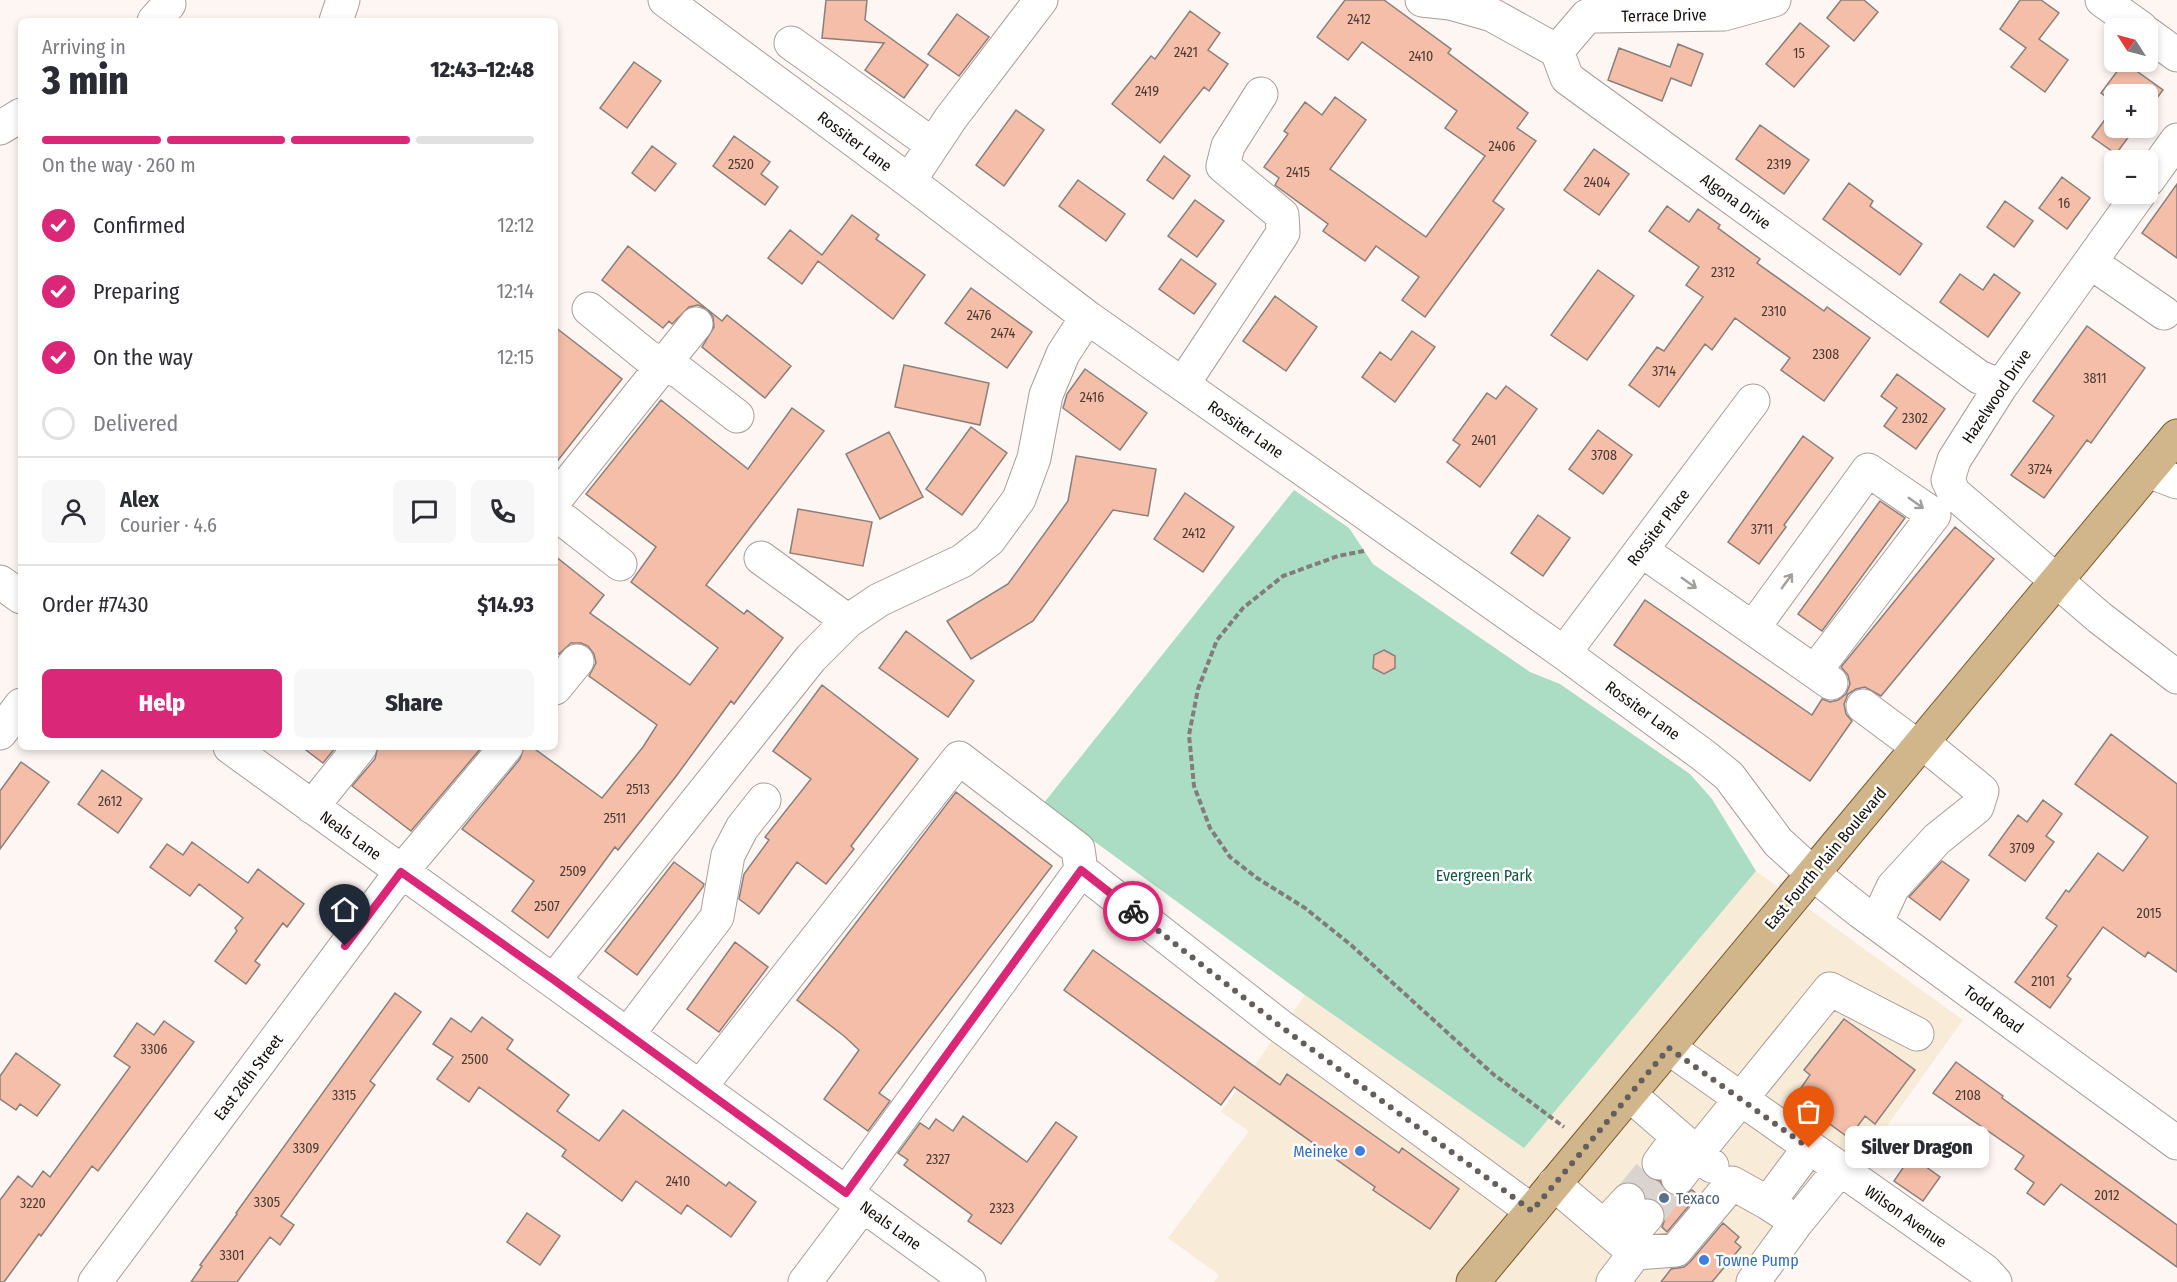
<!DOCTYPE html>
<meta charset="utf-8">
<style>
:root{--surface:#fff;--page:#f7f7f7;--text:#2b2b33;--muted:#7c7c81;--line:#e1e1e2;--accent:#db2777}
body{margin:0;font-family:"Fira Sans Condensed",sans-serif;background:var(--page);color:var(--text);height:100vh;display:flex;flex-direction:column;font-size:22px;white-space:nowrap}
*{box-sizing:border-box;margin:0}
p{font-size:20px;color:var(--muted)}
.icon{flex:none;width:33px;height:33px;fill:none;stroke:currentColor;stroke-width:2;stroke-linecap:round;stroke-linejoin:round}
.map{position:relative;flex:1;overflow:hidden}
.side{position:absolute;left:18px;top:18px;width:540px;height:732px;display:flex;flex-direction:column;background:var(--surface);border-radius:9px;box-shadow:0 3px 9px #0003}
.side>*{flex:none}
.needle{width:39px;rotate:306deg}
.buttons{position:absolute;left:2104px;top:18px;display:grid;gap:12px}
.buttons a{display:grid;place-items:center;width:54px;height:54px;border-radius:9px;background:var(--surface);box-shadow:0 3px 9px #0003;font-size:30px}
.pin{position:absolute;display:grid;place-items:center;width:51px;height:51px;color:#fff;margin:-62px -26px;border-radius:50% 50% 50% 0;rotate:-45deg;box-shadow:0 0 6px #0007}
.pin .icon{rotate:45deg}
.courier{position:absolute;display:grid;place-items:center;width:60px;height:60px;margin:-30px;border:4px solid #db2777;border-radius:50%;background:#fff;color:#222;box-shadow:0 2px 8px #0007}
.bubble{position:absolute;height:42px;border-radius:9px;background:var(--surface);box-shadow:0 3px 9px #0003;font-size:20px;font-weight:800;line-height:42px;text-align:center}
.overview em{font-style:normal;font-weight:800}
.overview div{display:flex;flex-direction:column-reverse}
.overview{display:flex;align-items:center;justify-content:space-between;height:102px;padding:0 24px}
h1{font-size:39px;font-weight:800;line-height:45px}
.bar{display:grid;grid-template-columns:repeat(4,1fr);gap:9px 6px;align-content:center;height:72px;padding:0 24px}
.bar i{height:8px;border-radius:4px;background:var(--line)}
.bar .active{background:var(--accent)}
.bar p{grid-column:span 4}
.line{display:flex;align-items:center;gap:15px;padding:0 24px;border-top:2px solid var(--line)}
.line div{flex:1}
.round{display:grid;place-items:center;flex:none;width:63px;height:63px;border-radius:9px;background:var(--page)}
ol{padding:0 24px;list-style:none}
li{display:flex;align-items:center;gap:18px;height:66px}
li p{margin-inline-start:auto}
li .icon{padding:6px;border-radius:50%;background:var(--accent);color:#fff;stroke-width:4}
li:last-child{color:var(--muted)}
li i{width:33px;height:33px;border:3px solid var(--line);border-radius:50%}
.button{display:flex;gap:12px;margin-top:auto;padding:12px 24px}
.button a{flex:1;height:69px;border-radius:9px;background:var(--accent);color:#fff;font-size:24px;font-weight:800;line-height:69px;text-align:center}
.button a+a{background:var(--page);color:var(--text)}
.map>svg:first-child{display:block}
.commercial{fill:#f8ecd8}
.green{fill:#abdcc4}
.building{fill:#f4bea9;stroke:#8a7f7b;stroke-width:1.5}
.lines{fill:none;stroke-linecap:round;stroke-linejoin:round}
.minor-tunnel{stroke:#dad3d0;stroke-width:33;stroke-dasharray:33 16;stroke-linecap:butt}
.minor-casing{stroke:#a89d99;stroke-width:35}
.major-casing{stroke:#7a5a2c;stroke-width:35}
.path{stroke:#827d7a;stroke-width:4;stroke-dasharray:6 3;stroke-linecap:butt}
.minor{stroke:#fff;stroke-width:33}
.major{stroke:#d1b58b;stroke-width:33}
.oneway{stroke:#a09f9e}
.done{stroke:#645f5d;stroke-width:6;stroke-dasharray:0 10.8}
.route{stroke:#db2777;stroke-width:8}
.shop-dot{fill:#3f7fe0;stroke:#fff;stroke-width:2}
.service-dot{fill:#5c6f8a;stroke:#fff;stroke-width:2}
.labels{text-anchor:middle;stroke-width:5;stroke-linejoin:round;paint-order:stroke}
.number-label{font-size:14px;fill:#4a3a33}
.street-label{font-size:16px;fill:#120e0c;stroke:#fff}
.park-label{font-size:16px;fill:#13583e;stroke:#fff}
.shop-label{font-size:16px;fill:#366cbe;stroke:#fff;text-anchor:end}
.service-label{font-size:16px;fill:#4e5e75;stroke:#fff;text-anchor:start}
</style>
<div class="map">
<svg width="2177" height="1282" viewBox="0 0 2177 1282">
<rect width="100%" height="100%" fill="#fdf6f3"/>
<!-- commercial -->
<path class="commercial" d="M1756 871 1963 1020 1775 1282H1214L1219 1275 1168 1238 1249 1131 1221 1112 1305 995 1524 1147Z"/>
<!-- green -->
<path class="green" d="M1294 490 1349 528 1373 564 1530 672 1560 684 1690 774 1712 799 1756 871 1524 1148 1305 995 1043 804Z"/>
<!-- building -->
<path class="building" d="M826 0H867L865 20 928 65 904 98 865 70 884 43 822 38Z
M1345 0H1384L1451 49 1448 53 1528 113 1517 128 1536 141 1493 201 1504 209 1425 317 1402 300 1419 277 1376 246 1365 261 1323 231 1328 224 1275 185 1279 178 1264 167 1288 134 1284 131 1305 102 1322 115 1335 97 1366 120 1330 169 1426 237 1485 156 1445 128 1457 111 1362 42 1348 60 1317 37Z
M1841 0H1864L1878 12 1854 41 1827 18Z
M2020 0H2041L2059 13 2039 39 2068 60 2045 92 2011 67 2026 48 2000 29Z
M1190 11 1220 33 1208 50 1228 64 1209 91 1204 87 1160 143 1112 104 1151 56 1155 59Z
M957 14 989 37 959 76 928 54Z
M1800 23 1829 46 1794 87 1766 64Z
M1678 44 1703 54 1691 86 1671 78 1662 101 1608 80 1619 48 1670 67Z
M634 62 661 81 627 128 600 108Z
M2124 62 2163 90 2148 110V94H2115V103L2101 93Z
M2115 106V128H2135L2116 154 2092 137Z
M1016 110 1044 130 1004 186 976 165Z
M1760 125 1809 160 1784 194 1736 159Z
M734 136 770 162 761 174 778 187 765 205 713 166Z
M652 146 676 164 655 191 632 173Z
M1594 149 1629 174 1599 215 1564 190Z
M1164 156 1190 176 1173 199 1147 180Z
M2062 177 2090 198 2067 229 2039 208Z
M1078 180 1125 214 1106 241 1059 206Z
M1849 183 1873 201 1870 206 1922 244 1900 275 1823 219Z
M2177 184V258L2142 233Z
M1195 200 1224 221 1197 257 1168 236Z
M2005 201 2033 221 2014 247 1987 227Z
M1667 206 1689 222 1698 209 1720 225 1718 228 1760 259 1757 263 1824 311 1827 307 1870 338 1824 401 1781 370 1790 358 1735 318 1712 350 1705 344 1659 407 1629 385 1657 347 1664 351 1703 297 1686 285 1699 267 1649 231Z
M852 215 879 235 876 239 925 275 893 319 818 261 802 284 768 258 790 230 822 255Z
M628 246 722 321 727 315 791 366 765 398 702 347 714 327 713 317 707 309 698 305 689 307 672 324 669 321 663 328 602 280Z
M1181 259 1216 284 1194 314 1159 289Z
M1598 270 1634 296 1587 360 1551 335Z
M1960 274 1983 290 1994 274 2020 293 1988 337 1940 302Z
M971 288 1032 332 1007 368 945 323Z
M1275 296 1317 327 1286 371 1243 341Z
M2087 326 2145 368 2091 443 2087 440 2044 498 2011 475 2054 416 2033 401Z
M555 327 622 379 555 464Z
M1412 331 1435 347 1395 402 1362 377 1380 352 1391 360Z
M904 365 989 383 980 425 895 407Z
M1085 369 1147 413 1120 450 1063 408 1067 394Z
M1897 374 1945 409 1916 449 1884 426 1897 408 1881 396Z
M1506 386 1537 409 1480 487 1447 462 1460 445 1453 440 1487 393 1496 399Z
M661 400 748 469 792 408 824 431 706 585 744 614 747 610 783 638 734 704 731 701 677 775 618 850 615 847 548 938 512 911 534 881 462 829 520 759 524 747H532L602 798 643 747 657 725 589 676 596 663 594 654 588 646 581 643H571L559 654 555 651V556L604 595 590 613 690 685 718 648 631 582 656 547 586 494Z
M971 427 1007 453 962 515 926 489Z
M1598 430 1632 455 1603 494 1569 469Z
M889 432 923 497 880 519 846 454Z
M1803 436 1833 458 1784 525 1786 527 1759 564 1728 542Z
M1076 456 1156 469 1148 516 1113 510 1033 621 971 659 947 621 1008 584 1068 501Z
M1185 493 1234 527 1203 572 1154 539Z
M1880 501 1905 518 1822 631 1798 614Z
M798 509 872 522 863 566 790 553Z
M1538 515 1570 538 1543 576 1511 553Z
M1955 527 1994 559 1881 696 1865 687 1856 689 1848 694 1844 704 1846 714 1852 721 1810 781 1614 645 1645 600 1812 715 1822 699 1830 702 1838 700 1846 694 1850 684 1848 675 1841 667Z
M906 631 974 681 948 717 879 668Z
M1384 650 1395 656V668L1384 674 1373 668 1374 655Z
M822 685 918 759 851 846 854 849 826 884 797 862 759 914 739 899 744 874 769 840 765 837 811 779 773 751Z
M2111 734 2177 784V972L2148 952 2145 957 2103 927 2067 976 2071 979 2050 1008 2015 982 2057 926 2046 918 2066 890 2069 892 2098 853 2123 871 2148 837 2075 784Z
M302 747H336L323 763Z
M378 747H482L411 831 352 786 375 759Z
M21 762 49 782 0 849V791Z
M102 770 142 799 118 833 78 804Z
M956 792 1052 866 879 1093 890 1101 868 1131 824 1099 859 1050 844 1036 797 1000Z
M2043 800 2062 814 2046 836 2054 842 2025 881 1989 855 2018 815 2027 822Z
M192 842 248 883 258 869 304 904 287 927 283 923 255 961 260 965 246 984 215 961 237 931 235 928 243 918 199 884 190 896 150 867 167 844 183 855Z
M1942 861 1969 880 1940 920 1909 897Z
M674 862 704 884 703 887 637 975 605 951Z
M735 942 768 967 719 1032 687 1009Z
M1093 950 1280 1085 1287 1074 1399 1153 1402 1148 1459 1189 1430 1229 1373 1190 1375 1187 1234 1087 1221 1105 1064 990Z
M395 993 421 1012 370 1081 375 1085 281 1216 294 1225 280 1245 270 1237 237 1282H191L202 1266 200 1265 237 1214 236 1213Z
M482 1017 513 1040 507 1049 569 1095 557 1111 599 1141 623 1110 726 1186 729 1182 756 1202 731 1237 687 1205 681 1214 636 1181 622 1201 562 1156 566 1150 479 1087 469 1102 437 1079 453 1057 433 1044 451 1018 471 1032Z
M1844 1019 1915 1070 1875 1124 1865 1116 1849 1138 1794 1098 1810 1075 1804 1070Z
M164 1021 194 1042 98 1171 92 1166 41 1236 39 1234 4 1282H0V1200L18 1176 32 1187 43 1171 50 1177 130 1067 114 1056 137 1023 154 1035Z
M16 1053 60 1085 37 1116 20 1104 16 1110 0 1099V1076Z
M1956 1062 2003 1096 2002 1098 2177 1225V1267L2061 1184 2044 1205 2027 1193 2034 1183 2015 1169 2024 1156 1933 1093Z
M963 1116 1027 1162 1056 1122 1077 1137 1001 1244 968 1221 972 1215 904 1165 908 1160 898 1153 920 1123 929 1129 936 1119 953 1131Z
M1911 1156 1940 1177 1923 1201 1894 1181Z
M1643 1172 1648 1178 1660 1181 1667 1193 1676 1197 1685 1195 1692 1190 1698 1195 1667 1232 1662 1227 1665 1219 1664 1209 1659 1201 1646 1198 1641 1187 1635 1183Z
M527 1213 560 1236 540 1265 507 1242Z
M1723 1223 1739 1237 1735 1242 1741 1247 1712 1282H1661L1671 1269 1684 1267 1690 1262Z"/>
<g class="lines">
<!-- minor-tunnel -->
<path class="minor-tunnel" d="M1628 1200 1659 1163
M1647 1216 1678 1178"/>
<defs>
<path id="minor" d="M665 0 909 181 1087 317 1564 653 1703 755 1729 776 1778 842 1812 873 1861 912 2177 1143
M1422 0 1450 3 1492 15 1557 51
M1625 0 1587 16 1557 51 1567 78 1979 377 2001 386
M2102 0 2141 28
M1598 16 1724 14 1774 0
M154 21 169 4
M336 21 343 0
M2148 34 2177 55
M791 43 933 145
M0 128 21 115
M2148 180 2177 140
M909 181 951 118 1041 0
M2139 194 2001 386 1954 460 1948 480 1954 493 2100 618 2177 677
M2090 262 2164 313
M589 309 648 357 680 372 737 416
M1183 384 1283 233 1282 215 1223 166 1228 146 1261 94
M2148 471 2177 482
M555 500 696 324
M555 516 565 521 620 564
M1641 550 1831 683
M761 558 848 621
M0 582 21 597
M1753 628 1868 470 1934 515 1815 671
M1564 653 1753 401
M555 688 577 661
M1863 706 1918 747
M0 733 21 705
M230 747 969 1282
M312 807 360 747
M1081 870 1280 1026 1532 1211
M1876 923 1893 887 1937 839 1977 807 1982 791 1923 743
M554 980 811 658 848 621 879 600 962 561 989 540 1019 499 1034 458 1046 395 1063 354 1087 317
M628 1034 717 917 728 855 742 828 764 800
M1669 1048 1985 1271 1995 1282
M700 1087 959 758 1078 849 1081 870 846 1193
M1630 1095 1712 1166
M1659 1163 1678 1137
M1678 1178 1697 1153 1830 989 1917 1034
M1554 1184 1635 1253 1676 1250 1732 1183 1768 1203 1809 1148
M1768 1203 1797 1222 1840 1169
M1604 1226 1628 1200
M1624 1243 1647 1216
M95 1282 401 872 506 747
M805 1282 863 1205
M1613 1282 1635 1253
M1753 1282 1797 1222"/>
<path id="major" d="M1473 1282 2177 436"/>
</defs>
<!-- minor casing -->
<use href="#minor" class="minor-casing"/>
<!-- major casing -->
<use href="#major" class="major-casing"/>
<!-- path -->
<path class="path" d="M1364 551 1338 556 1283 576 1243 608 1217 640 1198 689 1189 735 1194 786 1210 828 1230 857 1257 878 1305 908 1351 945 1493 1074 1564 1127"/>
<!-- minor -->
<use href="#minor" class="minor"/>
<!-- major -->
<use href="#major" class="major"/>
</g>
<!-- one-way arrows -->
<defs><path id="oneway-shaft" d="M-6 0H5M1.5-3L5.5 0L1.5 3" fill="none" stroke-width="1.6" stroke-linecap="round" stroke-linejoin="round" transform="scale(1.5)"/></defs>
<g class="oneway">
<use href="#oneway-shaft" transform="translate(1916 503) rotate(35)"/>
<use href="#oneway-shaft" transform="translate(1787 581) rotate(-54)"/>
<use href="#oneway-shaft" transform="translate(1689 583) rotate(35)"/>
</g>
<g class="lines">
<!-- done -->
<path class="done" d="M1133 911 1280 1026 1532 1211 1669 1048 1809 1148"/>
<!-- route -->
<path class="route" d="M345 946 401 872 554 980 846 1193 1081 870 1133 911"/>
</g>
<!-- markers -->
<g class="shop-dot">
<circle cx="1360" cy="1151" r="6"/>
<circle cx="1704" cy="1260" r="6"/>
</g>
<circle class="service-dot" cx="1664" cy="1198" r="6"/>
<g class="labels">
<!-- number labels -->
<g class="number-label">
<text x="1359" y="24">2412</text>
<text x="1186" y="57">2421</text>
<text x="1799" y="58">15</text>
<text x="1421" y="61">2410</text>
<text x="1147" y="96">2419</text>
<text x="1502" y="151">2406</text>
<text x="741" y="169">2520</text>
<text x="1779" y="169">2319</text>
<text x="1298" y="177">2415</text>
<text x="1597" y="187">2404</text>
<text x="2064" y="208">16</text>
<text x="1723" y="277">2312</text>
<text x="1774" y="316">2310</text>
<text x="979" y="320">2476</text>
<text x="1003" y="338">2474</text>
<text x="1826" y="359">2308</text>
<text x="1664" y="376">3714</text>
<text x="2095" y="383">3811</text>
<text x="1092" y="402">2416</text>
<text x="1915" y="423">2302</text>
<text x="1484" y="445">2401</text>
<text x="1604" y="460">3708</text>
<text x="2040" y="474">3724</text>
<text x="1762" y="534">3711</text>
<text x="1194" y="538">2412</text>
<text x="638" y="794">2513</text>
<text x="110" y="806">2612</text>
<text x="615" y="823">2511</text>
<text x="2022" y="853">3709</text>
<text x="573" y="876">2509</text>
<text x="547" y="911">2507</text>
<text x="2149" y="918">2015</text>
<text x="2043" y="986">2101</text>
<text x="154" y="1054">3306</text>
<text x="475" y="1064">2500</text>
<text x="344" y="1100">3315</text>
<text x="1968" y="1100">2108</text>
<text x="306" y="1153">3309</text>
<text x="938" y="1164">2327</text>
<text x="678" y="1186">2410</text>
<text x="2107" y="1200">2012</text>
<text x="267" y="1207">3305</text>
<text x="33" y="1208">3220</text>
<text x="1002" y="1213">2323</text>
<text x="232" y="1260">3301</text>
</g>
<!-- street labels -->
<g class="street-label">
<text transform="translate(1664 15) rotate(-1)" y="6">Terrace Drive</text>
<text transform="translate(855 141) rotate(37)" y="6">Rossiter Lane</text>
<text transform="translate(1736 201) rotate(36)" y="6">Algona Drive</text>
<text transform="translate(1996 396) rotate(-56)" y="6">Hazelwood Drive</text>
<text transform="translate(1246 429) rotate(35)" y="6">Rossiter Lane</text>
<text transform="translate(1658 527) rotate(-53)" y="6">Rossiter Place</text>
<text transform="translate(1643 710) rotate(36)" y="6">Rossiter Lane</text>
<text transform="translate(351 835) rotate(36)" y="6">Neals Lane</text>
<text transform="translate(1825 858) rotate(-50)" y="6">East Fourth Plain Boulevard</text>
<text transform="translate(1994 1009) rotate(36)" y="6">Todd Road</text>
<text transform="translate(248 1077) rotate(-53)" y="6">East 26th Street</text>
<text transform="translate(1906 1216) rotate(35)" y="6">Wilson Avenue</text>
<text transform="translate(891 1225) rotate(36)" y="6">Neals Lane</text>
</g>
<!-- park labels -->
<g class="park-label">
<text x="1484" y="881">Evergreen Park</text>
</g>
<!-- shop labels -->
<g class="shop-label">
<text x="1348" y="1157">Meineke</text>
<text x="1716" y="1266" text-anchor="start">Towne Pump</text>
</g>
<!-- service labels -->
<g class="service-label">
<text x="1676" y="1204">Texaco</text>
</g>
</g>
</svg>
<div class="buttons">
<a><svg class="needle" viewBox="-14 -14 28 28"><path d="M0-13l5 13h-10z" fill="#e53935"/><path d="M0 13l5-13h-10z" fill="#7c7c81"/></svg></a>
<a>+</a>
<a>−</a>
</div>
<div class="pin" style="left:1809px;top:1148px;background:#ea580c"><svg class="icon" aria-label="bag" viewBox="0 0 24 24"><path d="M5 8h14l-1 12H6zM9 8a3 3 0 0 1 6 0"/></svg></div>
<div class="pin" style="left:345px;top:946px;background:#1f2937"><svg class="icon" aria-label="home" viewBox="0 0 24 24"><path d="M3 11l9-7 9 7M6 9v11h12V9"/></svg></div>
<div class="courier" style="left:1133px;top:911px"><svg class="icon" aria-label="bike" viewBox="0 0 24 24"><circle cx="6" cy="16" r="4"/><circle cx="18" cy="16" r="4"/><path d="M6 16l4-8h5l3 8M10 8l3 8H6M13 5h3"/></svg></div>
<div class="bubble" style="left:1845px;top:1126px;width:144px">Silver Dragon</div>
<section class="side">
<div class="overview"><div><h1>3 min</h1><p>Arriving in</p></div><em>12:43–12:48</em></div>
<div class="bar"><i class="active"></i><i class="active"></i><i class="active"></i><i></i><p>On the way · 260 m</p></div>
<ol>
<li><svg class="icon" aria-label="check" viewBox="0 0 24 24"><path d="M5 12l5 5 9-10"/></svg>Confirmed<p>12:12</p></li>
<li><svg class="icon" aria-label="check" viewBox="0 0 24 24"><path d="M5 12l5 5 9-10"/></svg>Preparing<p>12:14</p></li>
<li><svg class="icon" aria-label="check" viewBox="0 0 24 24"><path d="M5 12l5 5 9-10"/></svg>On the way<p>12:15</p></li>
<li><i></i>Delivered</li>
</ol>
<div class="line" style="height:108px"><a class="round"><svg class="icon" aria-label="person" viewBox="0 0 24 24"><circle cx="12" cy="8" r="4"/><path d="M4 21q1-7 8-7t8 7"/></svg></a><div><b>Alex</b><p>Courier · 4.6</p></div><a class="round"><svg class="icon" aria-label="chat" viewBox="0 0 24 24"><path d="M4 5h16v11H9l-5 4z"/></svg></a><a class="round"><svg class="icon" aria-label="phone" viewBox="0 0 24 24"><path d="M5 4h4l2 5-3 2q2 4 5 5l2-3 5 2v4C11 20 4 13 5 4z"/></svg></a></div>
<div class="line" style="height:78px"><div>Order #7430</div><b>$14.93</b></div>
<div class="button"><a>Help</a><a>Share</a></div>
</section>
</div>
